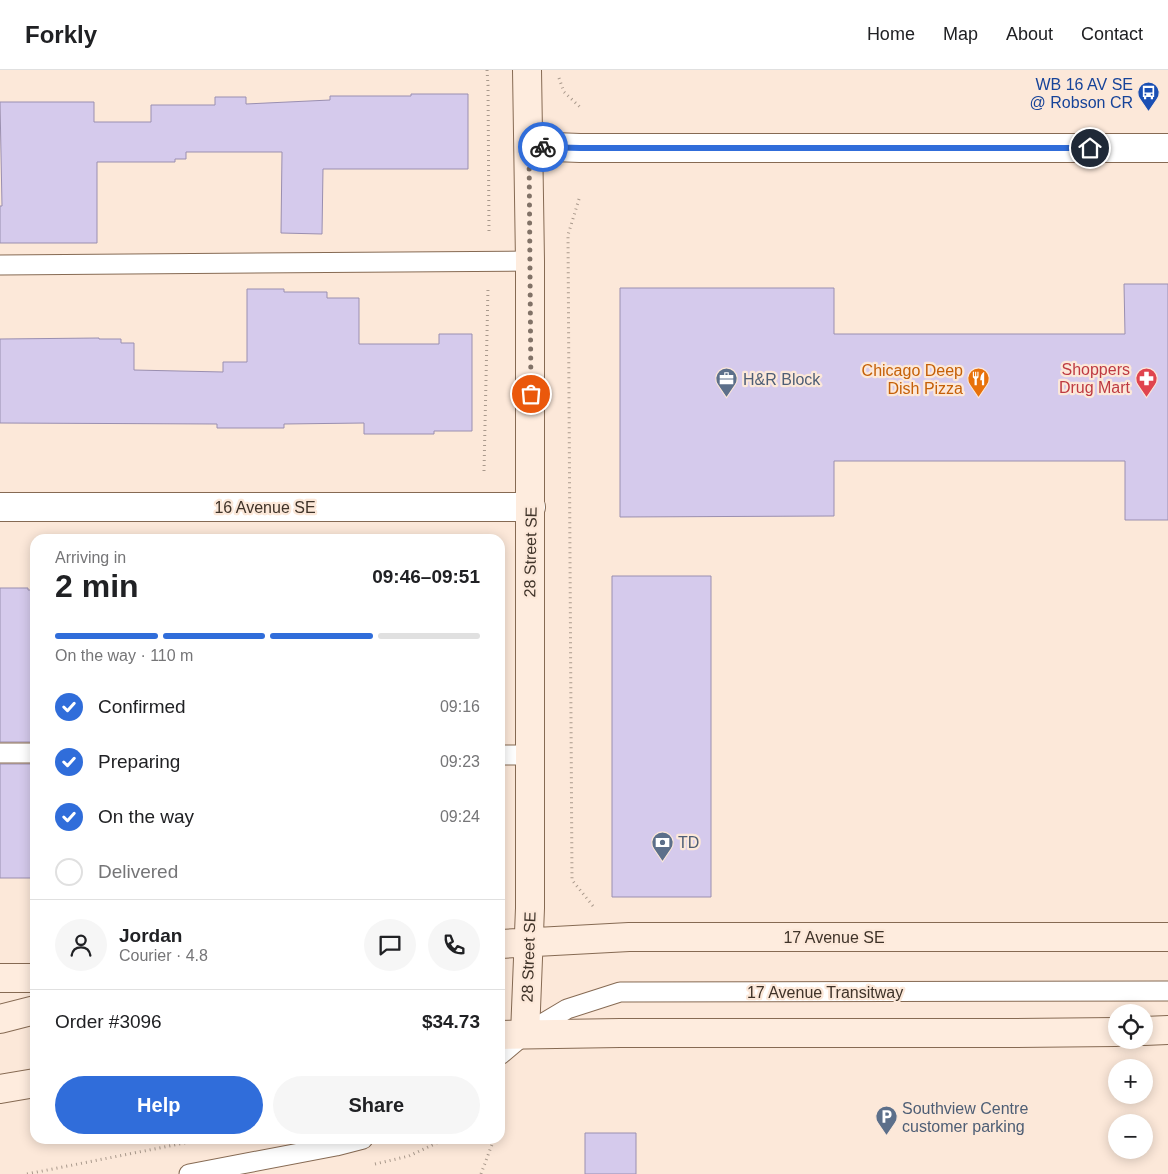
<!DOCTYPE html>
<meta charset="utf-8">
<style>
:root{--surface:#fff;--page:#f6f6f6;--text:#202124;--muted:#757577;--line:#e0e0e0;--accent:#306dda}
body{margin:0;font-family:Arial,sans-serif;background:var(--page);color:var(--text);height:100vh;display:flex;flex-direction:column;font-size:19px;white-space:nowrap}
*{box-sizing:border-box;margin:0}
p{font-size:16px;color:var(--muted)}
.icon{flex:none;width:28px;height:28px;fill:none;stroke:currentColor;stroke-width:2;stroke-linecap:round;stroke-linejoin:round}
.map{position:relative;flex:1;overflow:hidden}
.side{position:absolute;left:30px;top:464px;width:475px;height:610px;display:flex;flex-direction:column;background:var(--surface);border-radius:15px;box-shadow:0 2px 12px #0003}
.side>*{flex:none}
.buttons{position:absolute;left:1108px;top:934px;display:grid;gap:10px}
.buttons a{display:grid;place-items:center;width:45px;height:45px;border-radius:50%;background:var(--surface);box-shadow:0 2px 12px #0003;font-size:25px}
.pin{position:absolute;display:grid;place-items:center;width:42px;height:42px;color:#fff;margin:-21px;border:2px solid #fff;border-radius:50%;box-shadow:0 1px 5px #0007}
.courier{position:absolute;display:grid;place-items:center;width:50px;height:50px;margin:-25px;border:4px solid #306dda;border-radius:50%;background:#fff;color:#222;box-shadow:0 1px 6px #0007}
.overview em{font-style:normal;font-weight:600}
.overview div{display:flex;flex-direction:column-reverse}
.overview{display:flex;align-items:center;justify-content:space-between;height:85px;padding:0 25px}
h1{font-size:32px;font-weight:600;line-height:38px}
.bar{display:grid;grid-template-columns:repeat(4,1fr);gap:8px 5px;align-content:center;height:60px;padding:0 25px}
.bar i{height:6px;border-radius:4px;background:var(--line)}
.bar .selected{background:var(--accent)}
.bar p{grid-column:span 4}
.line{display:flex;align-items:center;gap:12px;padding:0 25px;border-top:1px solid var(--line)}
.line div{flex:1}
.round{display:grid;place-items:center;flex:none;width:52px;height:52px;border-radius:26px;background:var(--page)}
ol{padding:0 25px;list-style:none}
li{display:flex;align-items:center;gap:15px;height:55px}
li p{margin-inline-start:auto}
li .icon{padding:5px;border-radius:50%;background:var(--accent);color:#fff;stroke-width:4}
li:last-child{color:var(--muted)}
li i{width:28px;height:28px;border:2px solid var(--line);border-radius:50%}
.primary-button{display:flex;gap:10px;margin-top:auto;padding:10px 25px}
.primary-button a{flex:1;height:58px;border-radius:30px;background:var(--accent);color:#fff;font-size:20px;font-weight:600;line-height:58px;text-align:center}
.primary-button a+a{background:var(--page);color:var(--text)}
header{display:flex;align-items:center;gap:30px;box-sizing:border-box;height:70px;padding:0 25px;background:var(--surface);border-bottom:1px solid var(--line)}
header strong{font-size:24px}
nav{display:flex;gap:28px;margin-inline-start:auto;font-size:18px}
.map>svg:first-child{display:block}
.building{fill:#d5caec;stroke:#9a8fb0}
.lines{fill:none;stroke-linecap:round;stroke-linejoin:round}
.lane-casing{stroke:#866a53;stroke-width:21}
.street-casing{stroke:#866a53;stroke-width:30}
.secondary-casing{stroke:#866a53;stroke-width:30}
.path{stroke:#a9998c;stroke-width:3;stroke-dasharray:1 4;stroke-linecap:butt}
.lane{stroke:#fff;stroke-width:19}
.street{stroke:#fff;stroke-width:28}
.secondary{stroke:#feecde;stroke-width:28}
.done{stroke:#817267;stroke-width:5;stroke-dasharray:0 9}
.route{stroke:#306dda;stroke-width:6}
.labels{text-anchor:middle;stroke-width:4.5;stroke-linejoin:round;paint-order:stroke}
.transit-label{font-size:16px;fill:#164399;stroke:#fce8d9;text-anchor:end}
.health-label{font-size:16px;fill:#be3a42;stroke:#fce8d9;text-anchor:end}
.food-label{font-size:16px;fill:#c56008;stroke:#fce8d9;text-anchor:end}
.service-label{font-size:16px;fill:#4e5e75;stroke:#fce8d9;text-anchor:start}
.street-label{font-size:16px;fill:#3f3329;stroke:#fce8d9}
</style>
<header>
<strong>Forkly</strong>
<nav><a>Home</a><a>Map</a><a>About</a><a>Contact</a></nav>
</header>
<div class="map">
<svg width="1168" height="1104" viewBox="0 0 1168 1104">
<rect width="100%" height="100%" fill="#fce8d9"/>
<!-- building -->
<path class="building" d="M411 24H468V99H323L322 164 281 163 282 82H186V89H175V92H97V173H0V136H2L0 32H94V52H151V35H215V27H246V34L330 30V26H411Z
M1124 214H1168V450H1125V391H834V446L620 447V218H834V264H1125Z
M247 219H284V222H327V228H359V274H439V264H472V361H434V364H364V353L284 354V358H217V354L0 353V269L99 268V269H121V273H134V300L223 302V292H247Z
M612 506H711V827H612Z
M0 518H28V520H35V672H0Z
M0 694H35V808H0Z
M585 1063H636V1104H585Z"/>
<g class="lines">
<defs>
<path id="lane" d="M0 195 530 191
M0 683H35
M500 685H530
M500 985 525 964 567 939 620 922 1168 921
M189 1104 336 1076 363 1069"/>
<path id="street" d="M529 76 580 78H1168
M0 437H531"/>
<path id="secondary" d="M500 874 629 867H1168
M0 908H35
M0 949 35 940
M1144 961 1168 960
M525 964 530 838V191L527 0
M500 965 620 963H1008L1116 962
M0 1019 35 1013"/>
</defs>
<!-- lane casing -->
<use href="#lane" class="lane-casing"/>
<!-- street casing -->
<use href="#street" class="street-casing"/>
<!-- secondary casing -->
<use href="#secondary" class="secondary-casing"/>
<!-- path -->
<path class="path" d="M487 0 488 15 489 164
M559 8 564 22 580 37
M579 129 568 165 572 810 593 836H596
M484 401 488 218
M375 1094 409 1086 445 1069
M27 1104 205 1069
M481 1104 494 1069"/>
<!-- lane -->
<use href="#lane" class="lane"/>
<!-- street -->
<use href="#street" class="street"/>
<!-- secondary -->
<use href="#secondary" class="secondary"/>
</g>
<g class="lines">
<!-- done -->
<path class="done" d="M531 324 529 76 543 77"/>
<!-- route -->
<path class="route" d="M543 77 580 78H1090"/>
</g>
<!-- icons -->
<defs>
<symbol id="bus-pin" viewBox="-11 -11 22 30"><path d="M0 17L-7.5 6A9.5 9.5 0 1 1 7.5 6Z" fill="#1a4fb4" stroke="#fce8d9"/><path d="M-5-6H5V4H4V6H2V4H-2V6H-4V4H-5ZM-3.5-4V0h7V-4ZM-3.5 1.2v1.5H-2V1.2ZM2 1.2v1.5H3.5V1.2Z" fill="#fff"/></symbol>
<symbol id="pharmacy-pin" viewBox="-11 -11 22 30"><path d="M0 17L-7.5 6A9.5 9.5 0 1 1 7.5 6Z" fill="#e0444e" stroke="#fce8d9"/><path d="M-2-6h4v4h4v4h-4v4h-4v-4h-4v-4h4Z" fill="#fff"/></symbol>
<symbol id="office-pin" viewBox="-11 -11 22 30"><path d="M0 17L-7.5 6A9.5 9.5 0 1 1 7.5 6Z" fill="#5c6f8a" stroke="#fce8d9"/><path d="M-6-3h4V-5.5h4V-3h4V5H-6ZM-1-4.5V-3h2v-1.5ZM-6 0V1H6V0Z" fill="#fff"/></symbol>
<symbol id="restaurant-pin" viewBox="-11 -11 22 30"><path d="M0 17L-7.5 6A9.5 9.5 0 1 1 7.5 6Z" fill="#e8710a" stroke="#fce8d9"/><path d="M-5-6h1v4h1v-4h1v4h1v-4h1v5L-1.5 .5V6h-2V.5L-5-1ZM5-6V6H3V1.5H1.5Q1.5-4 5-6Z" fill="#fff"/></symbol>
<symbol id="bank-pin" viewBox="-11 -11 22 30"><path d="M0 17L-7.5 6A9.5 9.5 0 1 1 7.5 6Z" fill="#5c6f8a" stroke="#fce8d9"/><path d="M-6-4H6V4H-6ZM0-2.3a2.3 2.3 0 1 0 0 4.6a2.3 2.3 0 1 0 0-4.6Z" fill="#fff"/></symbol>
<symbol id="parking-pin" viewBox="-11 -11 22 30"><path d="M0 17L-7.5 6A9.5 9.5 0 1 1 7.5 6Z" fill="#5c6f8a" stroke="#fce8d9"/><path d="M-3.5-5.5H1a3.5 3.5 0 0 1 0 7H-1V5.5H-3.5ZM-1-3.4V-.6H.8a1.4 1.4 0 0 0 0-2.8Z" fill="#fff"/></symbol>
</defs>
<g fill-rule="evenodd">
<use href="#bus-pin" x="1136" y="10" width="25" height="34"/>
<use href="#pharmacy-pin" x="1134" y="296" width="25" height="34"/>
<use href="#office-pin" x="714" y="296" width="25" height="34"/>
<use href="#restaurant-pin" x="966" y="296" width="25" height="34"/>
<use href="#bank-pin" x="650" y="760" width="25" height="34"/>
<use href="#parking-pin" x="874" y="1034" width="25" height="34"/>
</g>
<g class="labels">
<!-- transit labels -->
<g class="transit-label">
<text x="1133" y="20">WB 16 AV SE<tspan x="1133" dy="18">@ Robson CR</tspan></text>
</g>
<!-- health labels -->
<g class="health-label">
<text x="1130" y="305">Shoppers<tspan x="1130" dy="18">Drug Mart</tspan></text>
</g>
<!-- food labels -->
<g class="food-label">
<text x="963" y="306">Chicago Deep<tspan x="963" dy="18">Dish Pizza</tspan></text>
</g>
<!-- service labels -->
<g class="service-label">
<text x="743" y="315">H&amp;R Block</text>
<text x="678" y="778">TD</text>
<text x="902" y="1044">Southview Centre<tspan x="902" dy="18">customer parking</tspan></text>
</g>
<!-- street labels -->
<g class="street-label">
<text x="265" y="443">16 Avenue SE</text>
<text transform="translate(530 482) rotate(-89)" y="6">28 Street SE</text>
<text x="834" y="873">17 Avenue SE</text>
<text transform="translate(528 887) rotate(-88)" y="6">28 Street SE</text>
<text x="825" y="928">17 Avenue Transitway</text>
</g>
</g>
</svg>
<div class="buttons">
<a><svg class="icon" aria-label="locate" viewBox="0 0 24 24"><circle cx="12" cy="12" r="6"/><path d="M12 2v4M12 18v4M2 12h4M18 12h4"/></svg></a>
<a>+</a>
<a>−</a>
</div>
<div class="pin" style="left:531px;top:324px;background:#ea580c"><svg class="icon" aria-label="bag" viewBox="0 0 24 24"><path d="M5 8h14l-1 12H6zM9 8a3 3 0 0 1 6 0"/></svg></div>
<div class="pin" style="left:1090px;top:78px;background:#1f2937"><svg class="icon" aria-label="home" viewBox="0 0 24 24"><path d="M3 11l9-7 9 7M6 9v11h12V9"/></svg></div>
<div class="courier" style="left:543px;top:77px"><svg class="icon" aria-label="bike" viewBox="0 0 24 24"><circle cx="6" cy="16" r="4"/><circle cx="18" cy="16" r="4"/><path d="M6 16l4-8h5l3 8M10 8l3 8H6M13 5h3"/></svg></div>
<section class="side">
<div class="overview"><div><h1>2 min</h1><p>Arriving in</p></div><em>09:46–09:51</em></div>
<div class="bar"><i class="selected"></i><i class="selected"></i><i class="selected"></i><i></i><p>On the way · 110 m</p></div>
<ol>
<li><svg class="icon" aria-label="check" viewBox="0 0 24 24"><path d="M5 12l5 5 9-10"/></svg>Confirmed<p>09:16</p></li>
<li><svg class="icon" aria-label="check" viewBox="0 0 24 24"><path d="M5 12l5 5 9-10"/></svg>Preparing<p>09:23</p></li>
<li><svg class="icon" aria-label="check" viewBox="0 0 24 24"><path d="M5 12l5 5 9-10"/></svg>On the way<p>09:24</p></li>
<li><i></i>Delivered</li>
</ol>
<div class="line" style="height:90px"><a class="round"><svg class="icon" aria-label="person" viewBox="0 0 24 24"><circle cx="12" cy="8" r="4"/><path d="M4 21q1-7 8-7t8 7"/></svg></a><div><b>Jordan</b><p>Courier · 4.8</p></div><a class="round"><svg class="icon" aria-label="chat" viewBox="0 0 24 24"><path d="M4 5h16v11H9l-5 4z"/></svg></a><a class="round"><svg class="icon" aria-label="phone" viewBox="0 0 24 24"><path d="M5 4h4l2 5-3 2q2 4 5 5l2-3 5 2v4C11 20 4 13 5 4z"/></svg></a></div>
<div class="line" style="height:65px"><div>Order #3096</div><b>$34.73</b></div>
<div class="primary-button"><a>Help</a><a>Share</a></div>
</section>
</div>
